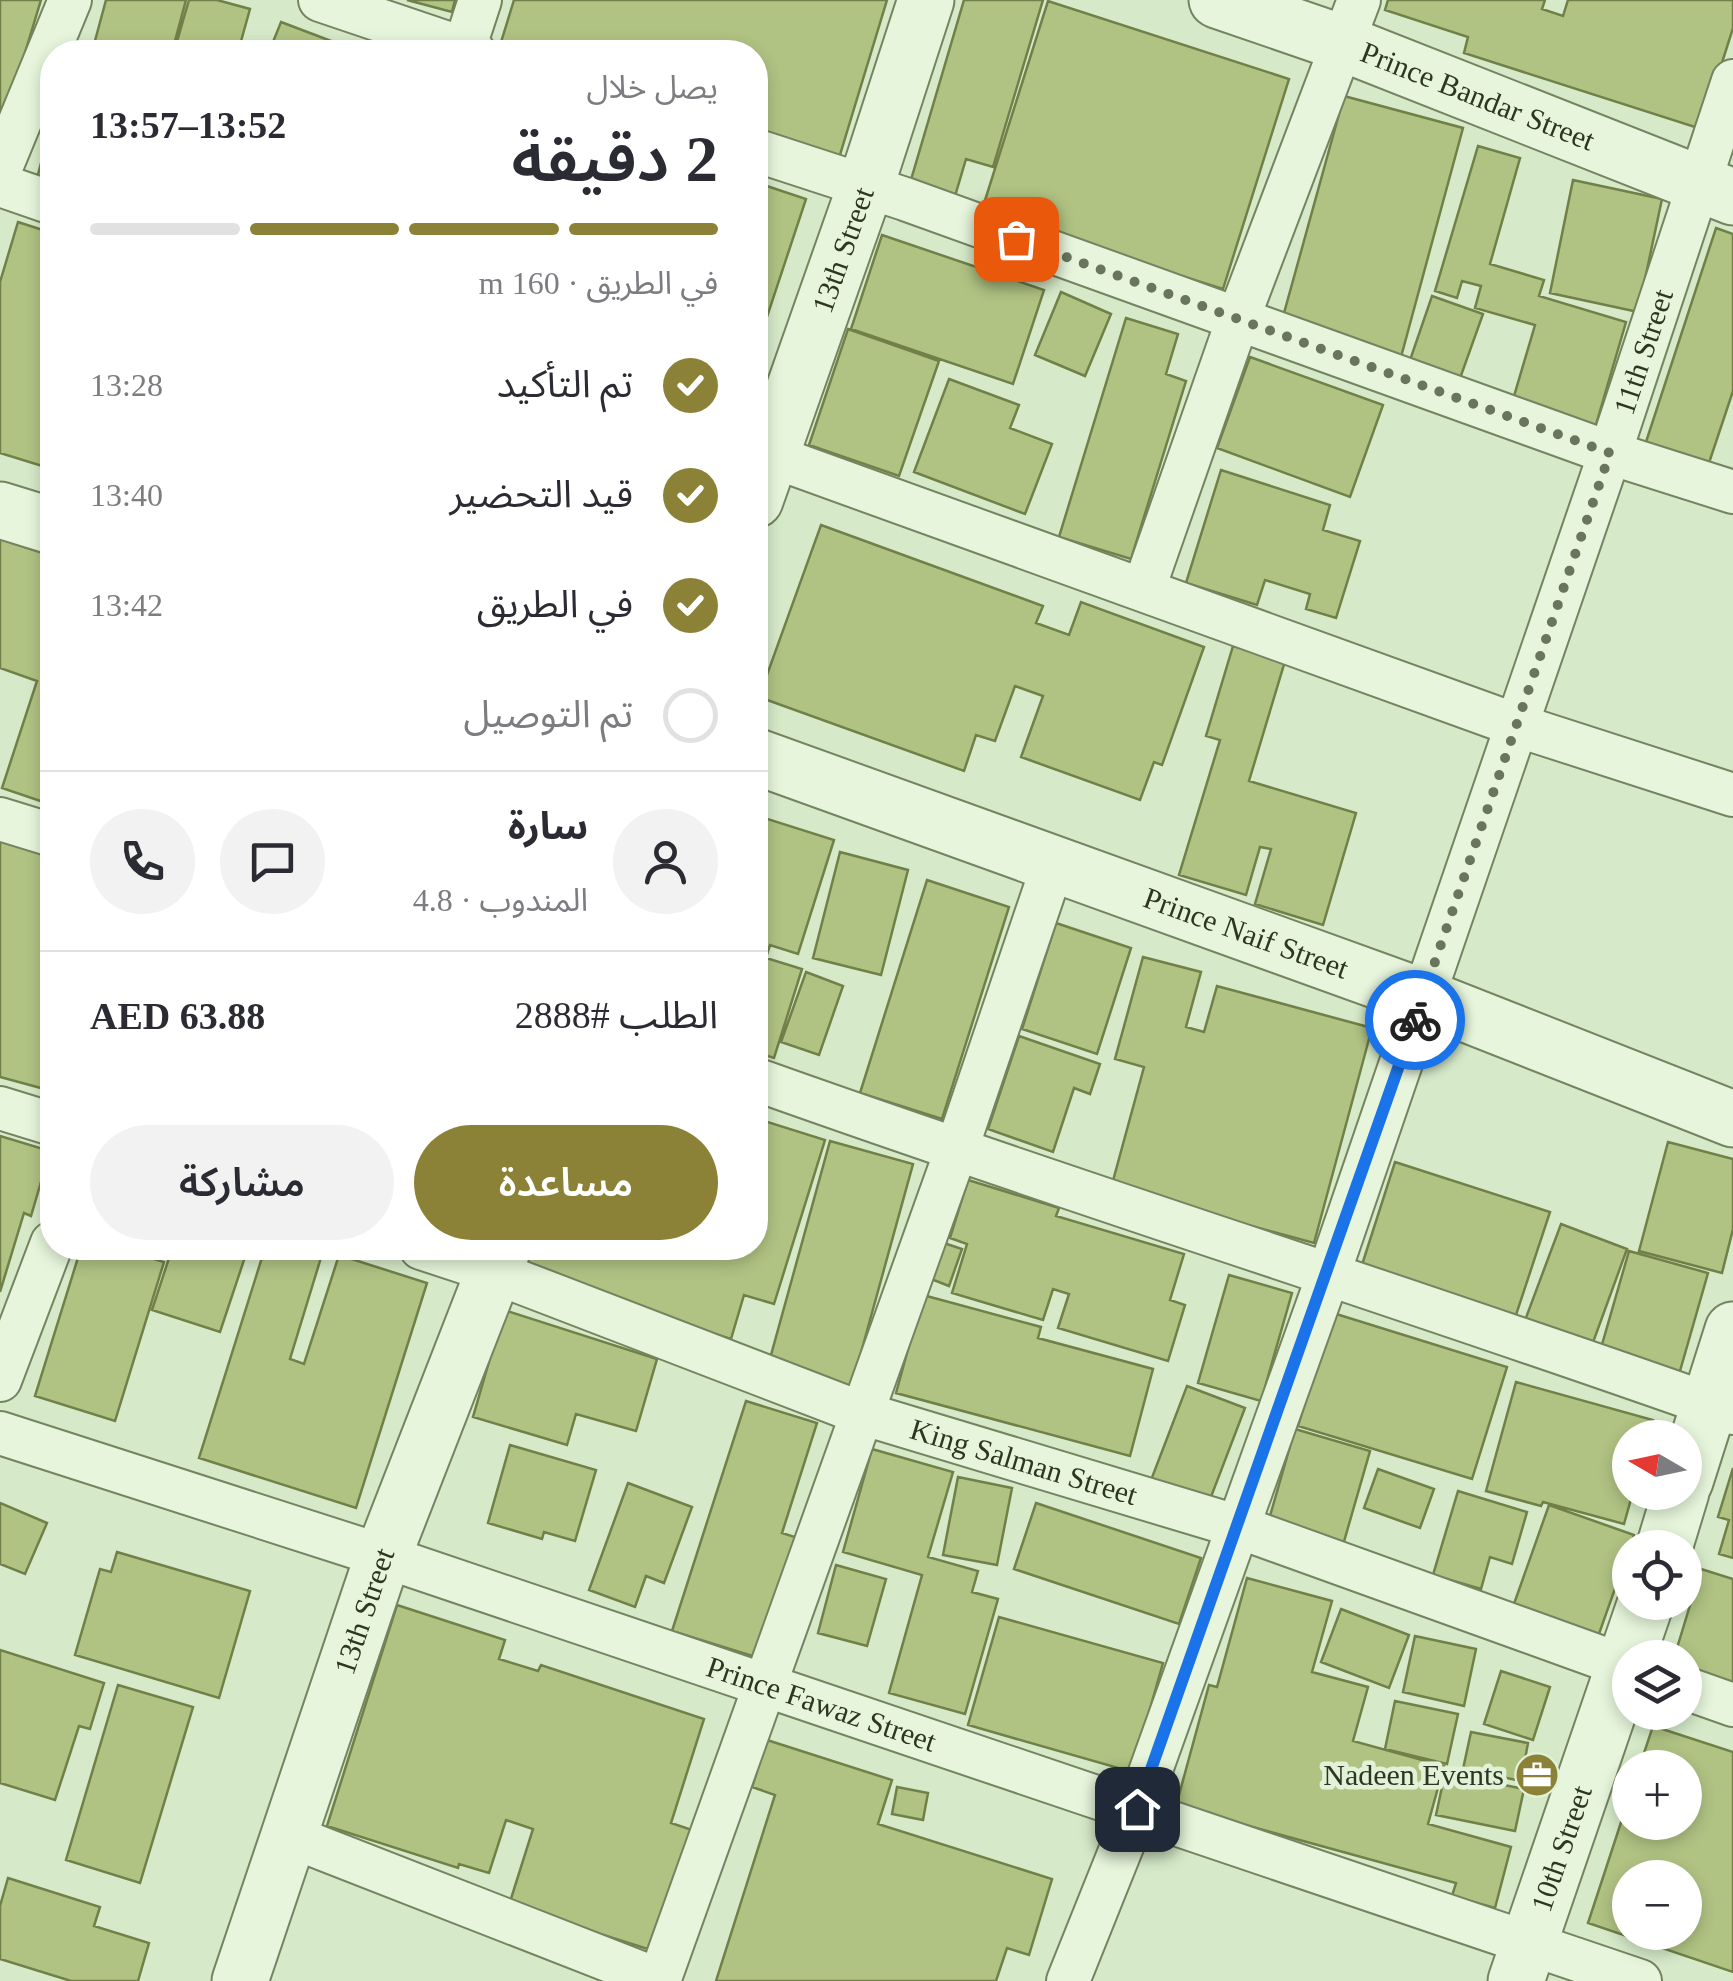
<!DOCTYPE html>
<html lang="ar">
<meta charset="utf-8">
<style>
:root{--surface:#fff;--page:#f2f2f3;--text:#2b2b33;--muted:#7c7c81;--line:#e1e1e2;--accent:#8c8237}
body{margin:0;font-family:"Times New Roman","Noto Sans Arabic",serif;background:var(--page);color:var(--text);direction:rtl;height:100vh;display:flex;flex-direction:column;font-size:38px;white-space:nowrap}
*{box-sizing:border-box;margin:0}
p{font-size:32px;color:var(--muted)}
.icon{flex:none;width:55px;height:55px;fill:none;stroke:currentColor;stroke-width:2;stroke-linecap:round;stroke-linejoin:round}
.map{position:relative;flex:1;overflow:hidden;direction:ltr}
.side{position:absolute;left:40px;top:40px;width:728px;height:1220px;display:flex;flex-direction:column;background:var(--surface);border-radius:40px;box-shadow:0 5px 15px #0003;direction:rtl}
.side>*{flex:none}
.needle{width:65px;rotate:279deg}
.controls{position:absolute;left:1612px;top:1420px;display:grid;gap:20px}
.controls a{display:grid;place-items:center;width:90px;height:90px;border-radius:50%;background:var(--surface);box-shadow:0 5px 15px #0003;font-size:50px}
.pin{position:absolute;display:grid;place-items:center;width:85px;height:85px;color:#fff;margin:-42px;border-radius:20px;box-shadow:0 5px 15px #0006}
.courier{position:absolute;display:grid;place-items:center;width:100px;height:100px;margin:-50px;border:8px solid #1a73e8;border-radius:50%;background:#fff;color:#222;box-shadow:0 2px 12px #0007}
.head em{font-style:normal;font-weight:600}
.head div{display:flex;flex-direction:column-reverse}
.head{display:flex;align-items:center;justify-content:space-between;height:170px;padding:0 50px}
h1{font-size:65px;font-weight:600;line-height:75px}
.bar{display:grid;grid-template-columns:repeat(4,1fr);gap:15px 10px;align-content:center;height:120px;padding:0 50px}
.bar i{height:12px;border-radius:8px;background:var(--line)}
.bar .selected{background:var(--accent)}
.bar p{grid-column:span 4}
.line{display:flex;align-items:center;gap:25px;padding:0 50px;border-top:2px solid var(--line)}
.line div{flex:1}
.round{display:grid;place-items:center;flex:none;width:105px;height:105px;border-radius:52px;background:var(--page)}
ol{padding:0 50px;list-style:none}
li{display:flex;align-items:center;gap:30px;height:110px}
li p{margin-inline-start:auto}
li .icon{padding:10px;border-radius:50%;background:var(--accent);color:#fff;stroke-width:4}
li:last-child{color:var(--muted)}
li i{width:55px;height:55px;border:5px solid var(--line);border-radius:50%}
.primary-button{display:flex;gap:20px;margin-top:auto;padding:20px 50px}
.primary-button a{flex:1;height:115px;border-radius:60px;background:var(--accent);color:#fff;font-size:40px;font-weight:600;line-height:115px;text-align:center}
.primary-button a+a{background:var(--page);color:var(--text)}
.map>svg:first-child{display:block}
.building{fill:#b0c383;stroke:#708048;stroke-width:2.5;fill-rule:evenodd}
.lines{fill:none;stroke-linecap:round;stroke-linejoin:round}
.minor-casing{stroke:#758460;stroke-width:46}
.tertiary-casing{stroke:#758460;stroke-width:59}
.minor{stroke:#e6f5db;stroke-width:42}
.tertiary{stroke:#e6f5db;stroke-width:55}
.done{stroke:#69755c;stroke-width:10;stroke-dasharray:0 18}
.route{stroke:#1a73e8;stroke-width:12}
.labels{text-anchor:middle;stroke-width:9;stroke-linejoin:round;paint-order:stroke}
.street-label{font-size:30px;fill:#2e3621;stroke:#e2f2d8}
.poi-label{font-size:30px;fill:#2e3621;stroke:#e2f2d8;text-anchor:end}
</style>
<div class="map">
<svg width="1733" height="1981" viewBox="0 0 1733 1981">
<rect width="100%" height="100%" fill="#d6eac9"/>
<!-- building -->
<path class="building" d="M0 0H41L0 135Z
M106 0H186L172 52H92Z
M189 0H217L250 9 238 52H174Z
M407 0H455L452 12Z
M514 0H887L836 168 755 143V52H498Z
M964 0H1043L993 167 966 159 953 203 908 190Z
M1388 0H1545L1542 9 1563 16 1568 0H1733V28L1701 129 1464 53 1468 37 1385 10Z
M1048 1 1289 79 1223 289 981 213Z
M281 22 347 47 345 52H269Z
M1344 96 1463 128 1401 357 1281 324Z
M52 122V182L37 178Z
M1478 146 1520 158 1490 264 1544 280 1539 296 1626 322 1595 428 1512 403 1535 325 1475 308 1481 286 1462 281 1457 298 1435 291Z
M1573 180 1662 199 1638 312 1550 293Z
M755 182 806 199 755 353Z
M18 222 52 233V469L0 453V282Z
M1716 228 1733 234V391L1708 466 1645 445Z
M882 235 1044 290 1013 384 851 329Z
M1061 292 1111 314 1085 376 1035 355Z
M1432 296 1483 314 1458 384 1408 366Z
M1126 318 1178 334 1166 374 1186 381 1131 559 1059 537Z
M848 329 939 361 899 476 809 445Z
M1250 357 1383 405 1350 497 1217 448Z
M949 379 1019 405 1010 428 1052 444 1025 514 914 472Z
M1221 470 1330 505 1323 530 1360 541 1336 618 1306 609 1310 594 1265 580 1257 605 1186 583Z
M821 525 1043 606 1036 623 1069 635 1081 602 1204 647 1162 765 1154 762 1140 800 1021 757 1043 696 1015 686 995 741 976 735 964 771 759 697Z
M0 539 52 556V805L2 788 37 681 0 668Z
M1233 646 1285 661 1249 781 1356 813 1323 925 1255 904 1271 849 1260 847 1246 895 1179 875 1220 740 1206 736Z
M755 815 834 840 798 954 770 945 766 958 802 969 774 1058 755 1052Z
M0 841 52 855V1091L0 1077Z
M840 852 908 870 881 975 813 958Z
M927 880 1009 907 942 1119 860 1093Z
M1056 923 1131 948 1097 1054 1022 1029Z
M1143 957 1201 972 1186 1027 1204 1032 1217 986 1372 1028 1314 1243 1111 1188 1144 1067 1115 1059Z
M806 972 843 986 819 1055 781 1042Z
M1019 1036 1100 1064 1090 1094 1074 1088 1053 1152 988 1129Z
M755 1118 825 1140 774 1304 744 1295 731 1339 522 1274 531 1248H755Z
M0 1136 50 1151 31 1216 24 1213 0 1292Z
M830 1141 913 1164 851 1389 768 1366Z
M1668 1142 1733 1159V1229L1722 1273 1639 1251Z
M1395 1162 1550 1212 1514 1321 1360 1271Z
M968 1180 1059 1208 1056 1216 1184 1254 1170 1300 1185 1305 1168 1361 1058 1328 1069 1294 1053 1289 1043 1320 952 1293 967 1244 950 1238Z
M1561 1224 1627 1249 1591 1348 1524 1323Z
M938 1241 962 1249 949 1286 926 1277Z
M81 1248H117L164 1262 115 1421 35 1396Z
M139 1248H248L220 1332 152 1310 169 1258Z
M265 1248H312L323 1251 290 1359 304 1364 339 1255 427 1283 356 1508 199 1458Z
M1629 1251 1708 1273 1678 1378 1599 1355Z
M1229 1275 1292 1293 1261 1401 1198 1383Z
M923 1295 1041 1327 1038 1338 1153 1369 1130 1456 896 1393Z
M504 1310 657 1359 636 1431 576 1414 567 1445 473 1417Z
M1333 1313 1507 1367 1472 1479 1298 1426Z
M1516 1382 1653 1420 1648 1438H1630V1492H1633L1624 1524 1543 1502 1541 1506 1486 1491Z
M1187 1386 1245 1408 1206 1510 1148 1488Z
M746 1401 817 1423 782 1533 801 1539 762 1659 672 1631Z
M1295 1429 1370 1451 1341 1552 1266 1530Z
M510 1445 596 1470 575 1541 544 1532 542 1539 488 1523Z
M872 1449 953 1472 928 1557 978 1571 972 1592 998 1599 965 1714 889 1693 922 1575 843 1552Z
M1733 1468V1558L1719 1554 1729 1520 1718 1517Z
M1378 1469 1434 1489 1420 1528 1364 1508Z
M958 1477 1012 1488 997 1565 943 1555Z
M628 1483 692 1507 664 1583 646 1576 635 1607 589 1590Z
M1458 1491 1527 1512 1512 1564 1490 1557 1481 1589 1433 1575Z
M0 1503 47 1523 25 1574 0 1564Z
M1036 1503 1201 1558 1179 1624 1014 1569Z
M1549 1505 1634 1535 1594 1648 1509 1618Z
M117 1552 250 1591 219 1698 75 1655 100 1569 111 1572Z
M836 1565 886 1579 867 1646 818 1633Z
M1701 1569 1733 1579V1693L1685 1679V1658H1674Z
M1247 1578 1332 1601 1312 1672 1368 1687 1353 1741 1444 1766 1428 1824 1511 1847 1495 1908 1452 1896 1456 1883 1176 1806 1209 1685 1217 1687Z
M397 1605 505 1640 499 1659 538 1671 541 1665 704 1719 671 1823 695 1831 657 1952 509 1905 533 1829 506 1820 489 1873 459 1864 458 1868 327 1826Z
M1341 1609 1409 1635 1389 1688 1321 1662Z
M999 1617 1163 1663 1132 1772 968 1725Z
M1415 1636 1476 1649 1464 1706 1403 1692Z
M0 1650 104 1683 90 1729 79 1726 55 1800 0 1783Z
M1501 1671 1550 1687 1533 1740 1484 1724Z
M118 1685 193 1707 140 1883 66 1860Z
M1395 1701 1458 1714 1447 1764 1385 1749Z
M1653 1726 1733 1752V1972L1588 1923 1630 1795V1822H1685V1768H1639ZM1630 1878H1685V1932H1630Z
M1471 1732 1528 1743 1521 1781 1463 1769Z
M767 1740 892 1780 878 1824 1052 1879 1029 1955 1007 1948 996 1981H716L775 1795 752 1787Z
M1445 1773 1524 1789 1515 1831 1436 1815Z
M897 1787 928 1793 923 1820 892 1814Z
M8 1878 100 1907 94 1926 149 1943 138 1981H71L0 1959V1906Z"/>
<g class="lines">
<defs>
<g id="minor">
<path d="M320 0 474 52"/>
<path d="M463 52 480 0"/>
<path d="M755 150 905 199 1610 453 1733 492"/>
<path d="M0 170 70 0"/>
<path d="M0 185 52 203"/>
<path d="M755 450 1516 725 1733 795"/>
<path d="M1144 588 1238 319 1359 0"/>
<path d="M0 819 52 835"/>
<path d="M755 1079C1079 1195 1408 1297 1733 1413"/>
<path d="M0 1108 52 1124"/>
<path id="s1" d="M421 1248 494 1272 861 1413 1236 1526 1630 1668"/>
<path d="M0 1380 52 1243"/>
<path id="s2" d="M0 1433 383 1556 1640 1981"/>
<path d="M1685 1688 1733 1705"/>
<path d="M290 1836 659 1980"/>
<path d="M659 1981 956 1151 1053 865"/>
<path id="s3" d="M1068 1981 1137 1809 1329 1273 1610 453 1733 81"/>
</g>
<g id="tertiary">
<path id="s4" d="M1217 0 1345 44 1733 197"/>
<path id="s5" d="M755 500 865 188 926 0"/>
<path d="M0 510 52 526"/>
<path id="s6" d="M755 756 1423 997 1733 1119"/>
<path d="M1685 1481 1733 1330"/>
<path d="M1664 1548 1681 1492"/>
<path id="s7" d="M240 1981 383 1556 503 1248"/>
<path id="s8" d="M1516 1981 1646 1602"/>
</g>
</defs>
<!-- minor casing -->
<use href="#minor" class="minor-casing"/>
<!-- tertiary casing -->
<use href="#tertiary" class="tertiary-casing"/>
<!-- minor -->
<use href="#minor" class="minor"/>
<!-- tertiary -->
<use href="#tertiary" class="tertiary"/>
</g>
<g class="lines">
<!-- done -->
<path class="done" d="M1016 239 1610 453 1415 1020"/>
<!-- route -->
<path class="route" d="M1137 1809 1415 1020"/>
</g>
<!-- icons -->
<defs>
<symbol id="office-disc" viewBox="-11 -11 22 22"><circle r="9.5" fill="#8c8237" stroke="#e2f2d8"/><path d="M-6-3h4V-5.5h4V-3h4V5H-6ZM-1-4.5V-3h2v-1.5ZM-6 0V1H6V0Z" fill="#fff"/></symbol>
</defs>
<g fill-rule="evenodd">
<use href="#office-disc" x="1512" y="1750" width="50" height="50"/>
</g>
<g class="labels">
<!-- street labels -->
<g class="street-label">
<text dy="10" stroke="none"><textPath href="#s4" startOffset="278">Prince Bandar Street</textPath></text>
<text dy="10" stroke="none"><textPath href="#s5" startOffset="265">13th Street</textPath></text>
<text dy="10" stroke="none"><textPath href="#s3" startOffset="1728">11th Street</textPath></text>
<text dy="10" stroke="none"><textPath href="#s6" startOffset="522">Prince Naif Street</textPath></text>
<text dy="10" stroke="none"><textPath href="#s1" startOffset="640">King Salman Street</textPath></text>
<text dy="10" stroke="none"><textPath href="#s7" startOffset="390">13th Street</textPath></text>
<text dy="10" stroke="none"><textPath href="#s2" startOffset="865">Prince Fawaz Street</textPath></text>
<text dy="10" stroke="none"><textPath href="#s8" startOffset="140">10th Street</textPath></text>
</g>
<!-- poi labels -->
<g class="poi-label">
<text x="1504" y="1785">Nadeen Events</text>
</g>
</g>
</svg>
<div class="controls">
<a><svg class="needle" viewBox="-14 -14 28 28"><path d="M0-13l5 13h-10z" fill="#e53935"/><path d="M0 13l5-13h-10z" fill="#7c7c81"/></svg></a>
<a><svg class="icon" aria-label="locate" viewBox="0 0 24 24"><circle cx="12" cy="12" r="6"/><path d="M12 2v4M12 18v4M2 12h4M18 12h4"/></svg></a>
<a><svg class="icon" aria-label="layers" viewBox="0 0 24 24"><path d="M12 4l9 5-9 5-9-5zM3 14l9 5 9-5"/></svg></a>
<a>+</a>
<a>−</a>
</div>
<div class="pin" style="left:1016px;top:239px;background:#ea580c"><svg class="icon" aria-label="bag" viewBox="0 0 24 24"><path d="M5 8h14l-1 12H6zM9 8a3 3 0 0 1 6 0"/></svg></div>
<div class="pin" style="left:1137px;top:1809px;background:#1f2937"><svg class="icon" aria-label="home" viewBox="0 0 24 24"><path d="M3 11l9-7 9 7M6 9v11h12V9"/></svg></div>
<div class="courier" style="left:1415px;top:1020px"><svg class="icon" aria-label="bike" viewBox="0 0 24 24"><circle cx="6" cy="16" r="4"/><circle cx="18" cy="16" r="4"/><path d="M6 16l4-8h5l3 8M10 8l3 8H6M13 5h3"/></svg></div>
<section class="side">
<div class="head"><div><h1>2 دقيقة</h1><p>يصل خلال</p></div><em>13:52–13:57</em></div>
<div class="bar"><i class="selected"></i><i class="selected"></i><i class="selected"></i><i></i><p>في الطريق · 160 m</p></div>
<ol>
<li><svg class="icon" aria-label="check" viewBox="0 0 24 24"><path d="M5 12l5 5 9-10"/></svg>تم التأكيد<p>13:28</p></li>
<li><svg class="icon" aria-label="check" viewBox="0 0 24 24"><path d="M5 12l5 5 9-10"/></svg>قيد التحضير<p>13:40</p></li>
<li><svg class="icon" aria-label="check" viewBox="0 0 24 24"><path d="M5 12l5 5 9-10"/></svg>في الطريق<p>13:42</p></li>
<li><i></i>تم التوصيل</li>
</ol>
<div class="line" style="height:180px"><a class="round"><svg class="icon" aria-label="person" viewBox="0 0 24 24"><circle cx="12" cy="8" r="4"/><path d="M4 21q1-7 8-7t8 7"/></svg></a><div><b>سارة</b><p>المندوب · 4.8</p></div><a class="round"><svg class="icon" aria-label="chat" viewBox="0 0 24 24"><path d="M4 5h16v11H9l-5 4z"/></svg></a><a class="round"><svg class="icon" aria-label="phone" viewBox="0 0 24 24"><path d="M5 4h4l2 5-3 2q2 4 5 5l2-3 5 2v4C11 20 4 13 5 4z"/></svg></a></div>
<div class="line" style="height:130px"><div>الطلب #2888</div><b>AED 63.88</b></div>
<div class="primary-button"><a>مساعدة</a><a>مشاركة</a></div>
</section>
</div>
